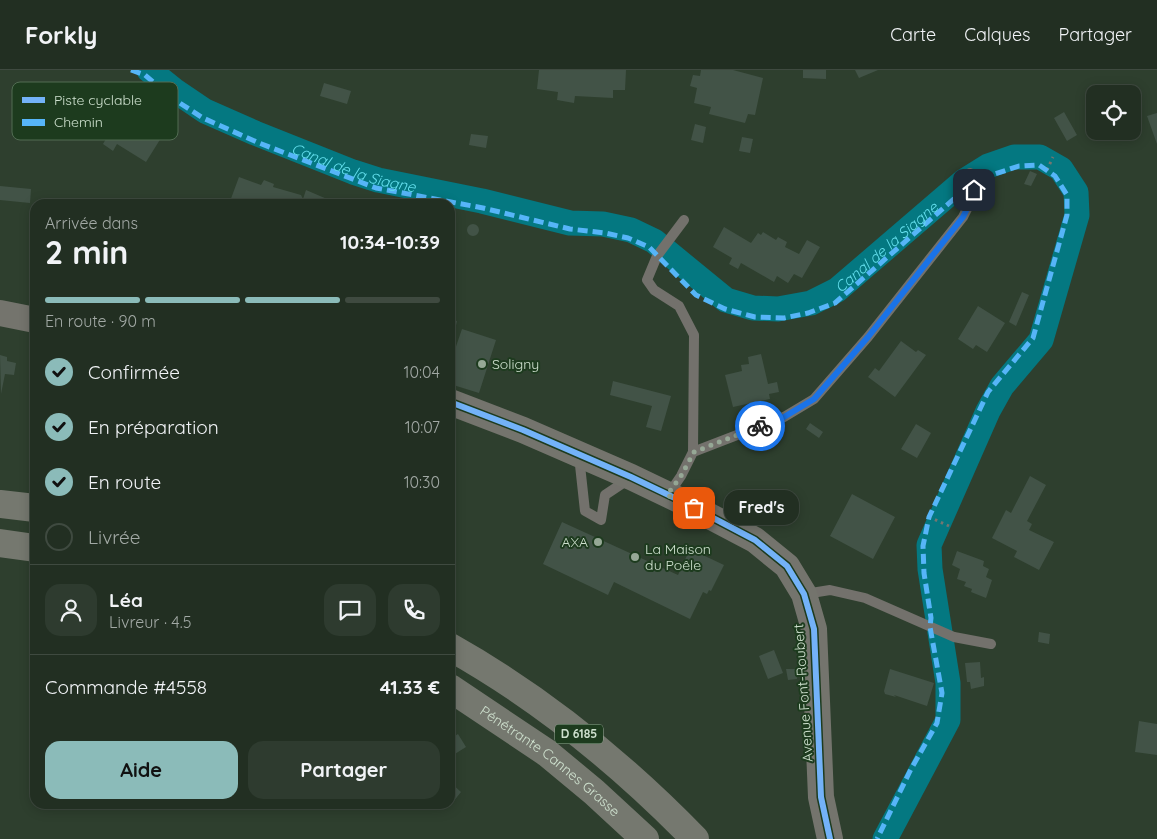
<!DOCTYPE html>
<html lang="fr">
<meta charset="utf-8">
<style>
:root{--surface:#222f22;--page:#2e3b2f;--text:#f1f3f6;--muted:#a2a9a5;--line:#3f4a40;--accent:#8bbbb9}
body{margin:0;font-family:Quicksand,sans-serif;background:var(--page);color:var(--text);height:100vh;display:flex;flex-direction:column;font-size:19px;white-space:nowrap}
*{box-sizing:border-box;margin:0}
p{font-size:16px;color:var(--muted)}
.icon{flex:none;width:28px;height:28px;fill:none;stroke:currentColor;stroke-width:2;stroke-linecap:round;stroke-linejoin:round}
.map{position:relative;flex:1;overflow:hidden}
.panel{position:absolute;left:30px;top:129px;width:425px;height:610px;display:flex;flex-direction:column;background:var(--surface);border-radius:15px;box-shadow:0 2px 12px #0003,0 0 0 1px var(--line)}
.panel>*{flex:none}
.fabs{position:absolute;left:1086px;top:15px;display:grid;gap:10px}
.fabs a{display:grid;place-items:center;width:55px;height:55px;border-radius:10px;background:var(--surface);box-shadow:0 2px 12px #0003,0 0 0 1px var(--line);font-size:25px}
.pin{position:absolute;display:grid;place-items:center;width:42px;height:42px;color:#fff;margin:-21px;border-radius:10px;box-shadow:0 2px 8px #0006}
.courier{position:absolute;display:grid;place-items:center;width:50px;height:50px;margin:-25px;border:4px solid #1a73e8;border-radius:50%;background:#fff;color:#222;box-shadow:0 1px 6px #0007}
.bubble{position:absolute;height:35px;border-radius:15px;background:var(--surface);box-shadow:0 2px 12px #0003,0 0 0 1px var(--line);font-size:16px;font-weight:700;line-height:35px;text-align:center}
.overview em{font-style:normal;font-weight:700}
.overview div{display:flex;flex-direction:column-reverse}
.overview{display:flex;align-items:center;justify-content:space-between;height:85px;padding:0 15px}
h1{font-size:32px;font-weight:700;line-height:38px}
.bar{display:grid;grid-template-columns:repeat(4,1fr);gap:8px 5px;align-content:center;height:60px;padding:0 15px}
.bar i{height:6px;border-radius:4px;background:var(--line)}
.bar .on{background:var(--accent)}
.bar p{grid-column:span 4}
.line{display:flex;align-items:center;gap:12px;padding:0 15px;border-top:1px solid var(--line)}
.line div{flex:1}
.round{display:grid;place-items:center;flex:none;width:52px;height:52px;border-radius:15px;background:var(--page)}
ol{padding:0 15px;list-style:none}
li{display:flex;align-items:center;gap:15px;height:55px}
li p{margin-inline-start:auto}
li .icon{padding:5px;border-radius:50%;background:var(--accent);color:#111;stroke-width:4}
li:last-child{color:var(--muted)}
li i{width:28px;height:28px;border:2px solid var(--line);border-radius:50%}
.cta{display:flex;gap:10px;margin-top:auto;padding:10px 15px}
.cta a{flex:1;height:58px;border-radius:15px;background:var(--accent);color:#111;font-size:20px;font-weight:700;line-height:58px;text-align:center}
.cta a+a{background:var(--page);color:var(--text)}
header{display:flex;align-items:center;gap:30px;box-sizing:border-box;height:70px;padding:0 25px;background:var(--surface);border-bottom:1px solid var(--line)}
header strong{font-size:24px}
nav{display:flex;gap:28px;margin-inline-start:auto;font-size:18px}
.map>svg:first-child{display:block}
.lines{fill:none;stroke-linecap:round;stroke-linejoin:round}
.canal{stroke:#047881;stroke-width:25}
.building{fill:#425347}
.path{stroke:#757671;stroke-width:3;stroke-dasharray:2.5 4;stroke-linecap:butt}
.lane{stroke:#73716c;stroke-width:10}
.secondary{stroke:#74746d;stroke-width:26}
.highway{stroke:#75786f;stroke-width:28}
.quiet{stroke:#56b5f8;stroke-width:5;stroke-dasharray:10 5;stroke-linecap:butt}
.cycleway-casing{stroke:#1d3b1e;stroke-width:9}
.cycleway{stroke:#73b2f8;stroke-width:6}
.done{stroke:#96a896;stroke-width:5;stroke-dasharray:0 9}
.route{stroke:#1a73e8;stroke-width:6}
.poi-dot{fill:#96a896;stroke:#1d3b1e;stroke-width:2}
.labels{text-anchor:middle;stroke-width:4;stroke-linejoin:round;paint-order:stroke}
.shield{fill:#1d3b1e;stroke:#99ae99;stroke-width:1}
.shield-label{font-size:12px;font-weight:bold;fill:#cee0ce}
.poi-label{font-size:14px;fill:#cee0ce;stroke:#1d3b1e;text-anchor:start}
.street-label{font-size:14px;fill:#cee0ce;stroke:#1d3b1e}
.water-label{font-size:15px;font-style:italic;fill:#64dfed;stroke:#1d3b1e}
.key{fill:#1d3b1e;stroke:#526d53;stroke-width:1}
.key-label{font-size:14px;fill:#cee0ce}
</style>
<header>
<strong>Forkly</strong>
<nav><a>Carte</a><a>Calques</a><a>Partager</a></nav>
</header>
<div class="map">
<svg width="1157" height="769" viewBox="0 0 1157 769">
<rect width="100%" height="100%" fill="#2e3f2e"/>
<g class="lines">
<!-- canal -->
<path class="canal" id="s1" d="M149 0 174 20 205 41 255 63 353 102 378 110 482 131 570 153 603 154 631 160 654 171 726 230 753 238 778 239 811 233 837 220 964 111 988 96 1014 87H1040L1061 99 1076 122 1077 145 1041 270 1002 316 988 341 929 475 930 499 948 613V650L885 769"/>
</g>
<!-- building -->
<path class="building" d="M539 0H626L625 20H613V28L575 26 574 33 557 30 558 22 537 19Z
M701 0H733L763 8 755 45 748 44 745 53 709 44 711 37 694 33 697 18 690 16 693 5 700 6Z
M803 0H826V9L803 8Z
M855 0H878L859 8Z
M324 13 351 21 347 34 320 26Z
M114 42 120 45 121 43 132 50 137 42 166 60 146 92 117 74 113 81 103 74 114 55 108 51Z
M1064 42 1077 65 1067 71 1054 48Z
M1157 43V74L1147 46Z
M695 54 706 57 703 73 691 70Z
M471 64 488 66 486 78 469 75Z
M742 67 753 69 750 83 739 81Z
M1030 101 1037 104 1031 116 1024 114Z
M239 107 261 115 264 110 274 114 273 117 301 125 303 129 306 120 334 132V134H229Z
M0 116 31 119 30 133 0 130Z
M467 160a6 6 0 1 1 12 0a6 6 0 1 1-12 0Z
M724 157 751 173 758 163 761 165 763 162 776 170 778 167 787 172 785 177 799 184 807 170 820 177 802 208 794 204 788 213 777 206 774 212 741 193 738 199 729 194 732 188 713 177Z
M1022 222 1029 225 1016 256 1009 252Z
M978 236 1005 253 987 282 976 275 973 279 958 269Z
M450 250 457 251 451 277H450Z
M462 259 496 270 479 323 450 314V294Z
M901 271 916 282 918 280 926 285 895 327 868 307 875 298 879 301Z
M761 284 768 314 777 312 779 322 769 324 770 329 733 337 725 305 742 301 741 295 749 294 748 287Z
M0 285 7 287V291L16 293 14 305 5 304 1 324Z
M613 311 671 326 661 361 646 357 652 336 610 325Z
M810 353 823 362 819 368 806 359Z
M916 354 931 363 917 388 901 379Z
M1030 406 1046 415 1027 451 1032 454 1029 460 1054 472 1039 500 1014 487 1017 481 992 468 1006 440 1011 443Z
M852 424 895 447 873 489 830 466Z
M562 452 678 505 690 479 724 495 711 521 709 520 707 524 703 522 690 549 614 512 608 525 543 494Z
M957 481 984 491 983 496 989 499 986 507 992 510 986 528 971 522 972 519 964 516 966 512 957 509 960 499 952 495Z
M1039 562 1050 564 1049 574 1038 572Z
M774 580 783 603 768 609 759 586Z
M980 592 981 608 984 607V616L971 619 970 612H967L965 593Z
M786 599H796L797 609 788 610Z
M890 599 934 613 927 636 894 625 896 627 885 624 884 621Z
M1139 651 1157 654V685L1135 682Z
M458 664 466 677 450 687V669Z
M450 712 461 722 449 737 446 734H450Z"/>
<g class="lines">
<!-- path -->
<path class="path" d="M1047 100 1053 87
M929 447 949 456"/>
<!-- lane -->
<path class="lane" d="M693 382 784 347 814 329 868 267 963 147 971 131 976 111 970 103
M579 386 585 441 601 450 605 425 629 409
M668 425 681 406 693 382 694 265 679 236 654 220 647 210 657 186 684 150
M805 524 830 520 865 528 954 567 991 574"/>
<!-- secondary -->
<path class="secondary" d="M0 243 35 250
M450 332 523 360 631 407 679 430 755 470 787 496 804 524 814 559 821 727 830 769"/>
<!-- highway -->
<g class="highway">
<path d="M0 434 35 438"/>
<path d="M0 473 35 478"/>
<path d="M450 577C541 628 622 694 695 769"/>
<path id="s2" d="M450 618 547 683 594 722 645 769"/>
</g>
<!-- quiet -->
<path class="quiet" d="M131 0 145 5 172 28 203 48 259 73 376 118 483 138 570 159 605 163 628 168 649 177 696 225 725 239 755 247 784 248 808 243 835 233 963 121 974 120 995 104 1019 96 1039 95 1055 106 1067 125V145L1033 268 988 322 929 447 923 476 924 503 931 548 930 557 942 623 937 653 910 701 877 769"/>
<defs>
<path id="cycleway" d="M450 332 523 360 631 407 679 430 755 470 787 496 804 524 814 559 821 727 830 769"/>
</defs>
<!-- cycleway casing -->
<use href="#cycleway" class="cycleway-casing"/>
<!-- cycleway -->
<use href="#cycleway" class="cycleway"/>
</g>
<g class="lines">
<!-- done -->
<path class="done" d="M694 438 667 425 681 406 694 382 760 356"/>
<!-- route -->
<path class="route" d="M760 356 784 347 814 329 868 267 963 147 971 131 974 120"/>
</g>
<!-- markers -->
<g class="poi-dot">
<circle cx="482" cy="294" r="5"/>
<circle cx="598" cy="472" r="5"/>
<circle cx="635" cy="487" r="5"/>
</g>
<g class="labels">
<!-- shield labels -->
<rect class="shield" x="555" y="654.5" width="48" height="19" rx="4"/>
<g class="shield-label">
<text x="579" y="668">D 6185</text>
</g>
<!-- poi labels -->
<g class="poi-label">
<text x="492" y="299">Soligny</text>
<text x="588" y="477" text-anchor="end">AXA</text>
<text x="645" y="484">La Maison<tspan x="645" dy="16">du Poêle</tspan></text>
</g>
<!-- street labels -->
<g class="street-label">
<text transform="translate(803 623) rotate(-94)" y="5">Avenue Font-Roubert</text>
<text dy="5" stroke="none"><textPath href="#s2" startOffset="124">Pénétrante Cannes Grasse</textPath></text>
</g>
<!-- water labels -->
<g class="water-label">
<text dy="5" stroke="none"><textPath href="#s1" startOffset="229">Canal de la Siagne</textPath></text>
<text dy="5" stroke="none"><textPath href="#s1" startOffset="814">Canal de la Siagne</textPath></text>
</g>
</g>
<!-- legend -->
<rect x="12" y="12" width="166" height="58" rx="8" class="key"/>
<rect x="22" y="27" width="23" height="6" fill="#73b2f8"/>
<rect x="22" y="49" width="23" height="7" fill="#56b5f8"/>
<g class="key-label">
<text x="54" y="35">Piste cyclable</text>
<text x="54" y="57">Chemin</text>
</g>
</svg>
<div class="fabs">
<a><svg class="icon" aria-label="locate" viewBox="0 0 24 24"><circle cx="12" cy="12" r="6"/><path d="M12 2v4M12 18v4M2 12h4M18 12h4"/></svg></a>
</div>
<div class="pin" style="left:694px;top:438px;background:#ea580c"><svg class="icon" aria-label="bag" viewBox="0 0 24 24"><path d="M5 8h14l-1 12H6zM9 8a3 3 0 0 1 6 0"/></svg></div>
<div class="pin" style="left:974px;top:120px;background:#1f2937"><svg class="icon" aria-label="home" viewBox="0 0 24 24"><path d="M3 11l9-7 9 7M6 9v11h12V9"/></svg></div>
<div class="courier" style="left:760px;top:356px"><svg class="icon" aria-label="bike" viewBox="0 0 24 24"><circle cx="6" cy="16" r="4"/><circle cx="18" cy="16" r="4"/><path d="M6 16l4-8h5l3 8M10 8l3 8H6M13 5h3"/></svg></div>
<div class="bubble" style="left:724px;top:420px;width:75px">Fred's</div>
<section class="panel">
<div class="overview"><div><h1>2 min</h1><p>Arrivée dans</p></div><em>10:34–10:39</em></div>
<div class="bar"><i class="on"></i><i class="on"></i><i class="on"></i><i></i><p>En route · 90 m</p></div>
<ol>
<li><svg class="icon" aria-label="check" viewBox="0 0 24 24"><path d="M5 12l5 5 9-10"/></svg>Confirmée<p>10:04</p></li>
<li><svg class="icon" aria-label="check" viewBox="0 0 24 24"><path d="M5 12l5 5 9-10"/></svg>En préparation<p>10:07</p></li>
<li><svg class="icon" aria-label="check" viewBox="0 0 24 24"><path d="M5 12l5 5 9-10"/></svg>En route<p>10:30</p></li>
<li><i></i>Livrée</li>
</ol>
<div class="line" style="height:90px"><a class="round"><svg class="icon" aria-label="person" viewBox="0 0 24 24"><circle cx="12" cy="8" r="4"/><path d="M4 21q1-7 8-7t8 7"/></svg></a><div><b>Léa</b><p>Livreur · 4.5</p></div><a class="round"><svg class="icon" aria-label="chat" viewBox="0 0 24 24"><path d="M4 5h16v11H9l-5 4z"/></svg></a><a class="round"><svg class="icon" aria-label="phone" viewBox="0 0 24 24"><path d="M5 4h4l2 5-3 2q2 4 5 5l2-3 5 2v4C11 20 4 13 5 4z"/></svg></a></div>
<div class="line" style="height:65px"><div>Commande #4558</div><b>41.33 €</b></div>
<div class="cta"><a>Aide</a><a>Partager</a></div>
</section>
</div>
